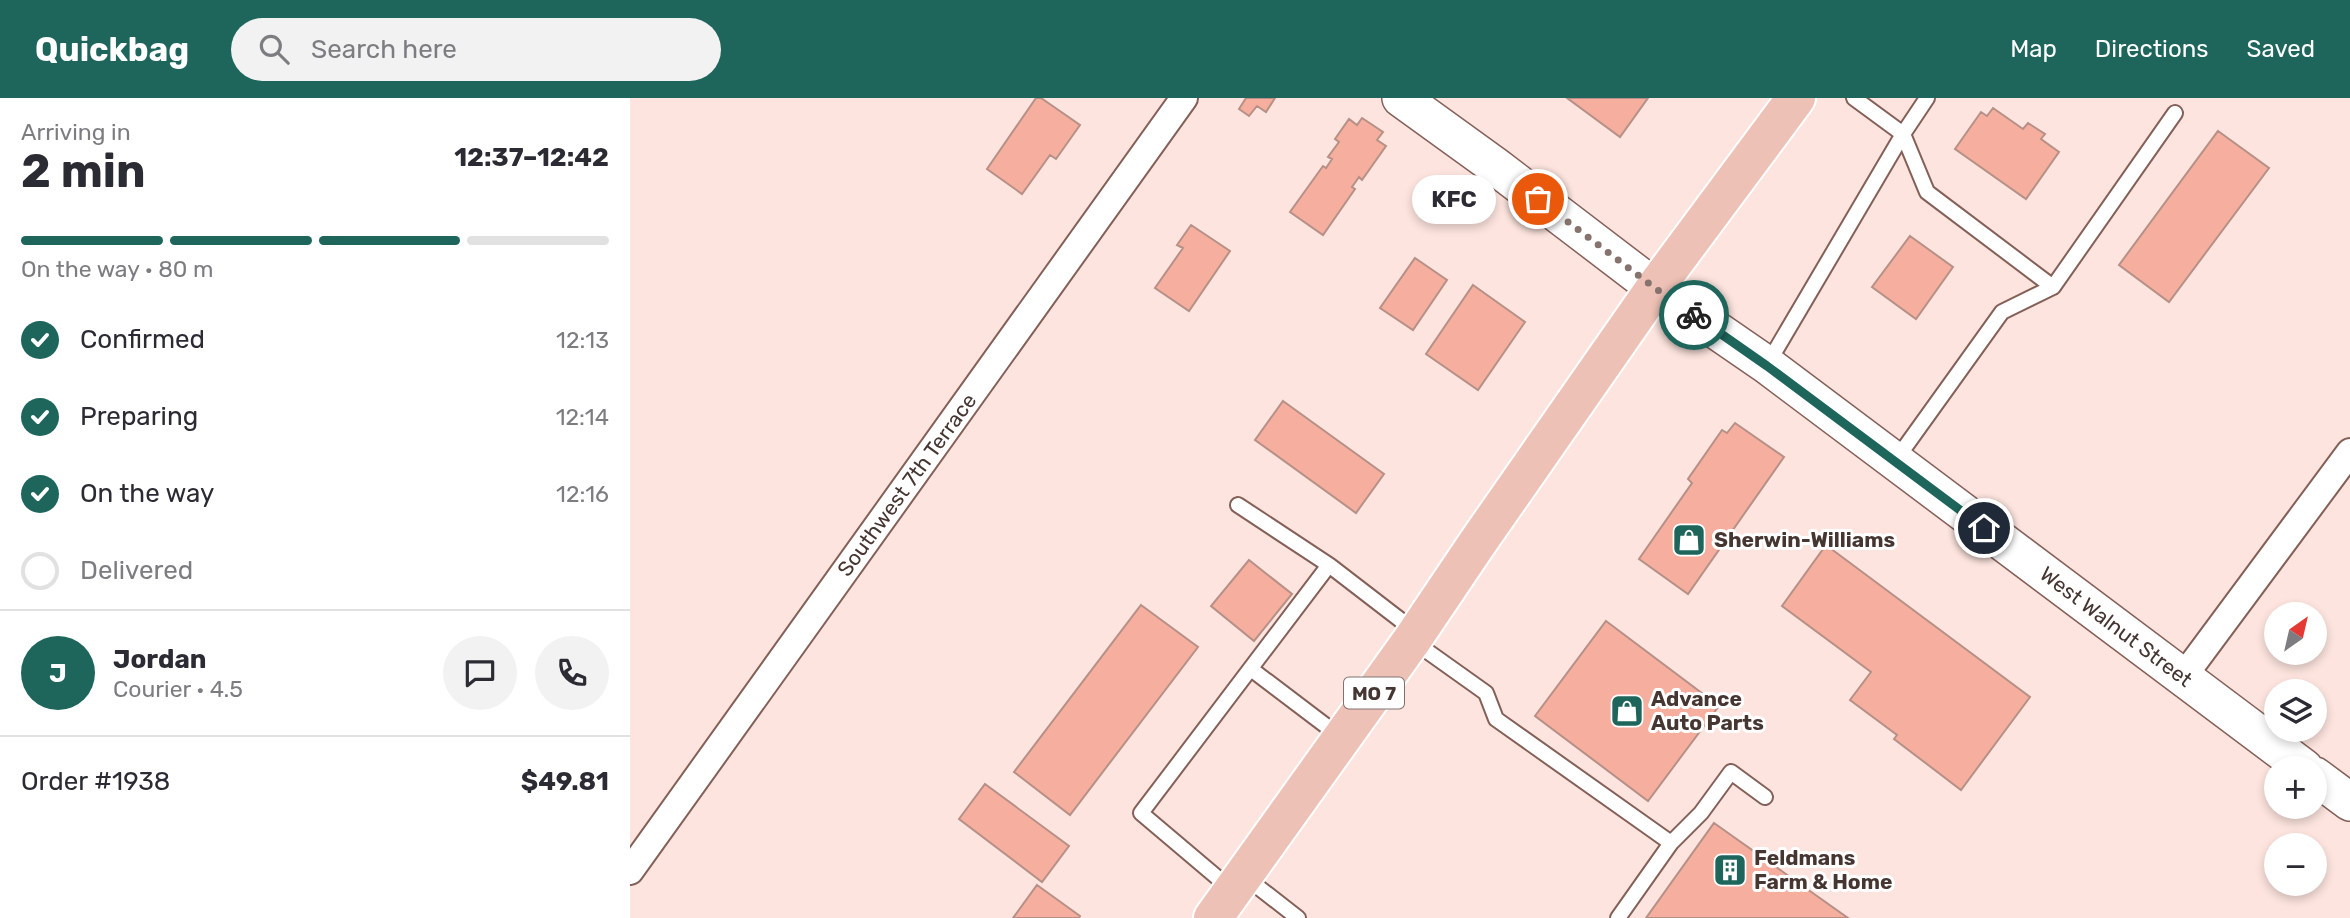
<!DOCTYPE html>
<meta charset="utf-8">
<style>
:root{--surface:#fff;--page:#f2f2f3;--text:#2b2b33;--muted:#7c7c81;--line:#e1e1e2;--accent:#1e665b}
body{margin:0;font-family:Rubik,sans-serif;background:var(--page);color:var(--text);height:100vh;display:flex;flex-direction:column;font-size:26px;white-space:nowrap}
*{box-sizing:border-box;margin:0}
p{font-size:23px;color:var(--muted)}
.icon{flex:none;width:38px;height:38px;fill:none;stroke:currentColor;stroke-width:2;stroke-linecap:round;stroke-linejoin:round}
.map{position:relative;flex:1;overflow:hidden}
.details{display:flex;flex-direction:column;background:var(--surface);width:630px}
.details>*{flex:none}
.needle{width:46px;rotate:34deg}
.tools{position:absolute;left:1634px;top:504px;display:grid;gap:14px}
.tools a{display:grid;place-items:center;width:63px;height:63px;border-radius:50%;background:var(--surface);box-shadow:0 4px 10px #0003;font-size:35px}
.pin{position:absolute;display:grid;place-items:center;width:60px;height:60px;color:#fff;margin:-30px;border:4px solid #fff;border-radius:50%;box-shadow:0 2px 7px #0007}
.courier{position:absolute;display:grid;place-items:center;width:70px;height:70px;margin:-35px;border:5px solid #1e665b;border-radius:50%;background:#fff;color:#222;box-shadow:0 2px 9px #0007}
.bubble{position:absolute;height:49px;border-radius:24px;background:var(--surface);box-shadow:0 4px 10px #0003;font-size:23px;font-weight:700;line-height:49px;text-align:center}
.head em{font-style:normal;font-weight:700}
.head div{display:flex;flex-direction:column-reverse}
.head{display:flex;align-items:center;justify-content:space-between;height:119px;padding:0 21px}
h1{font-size:46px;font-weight:700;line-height:52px}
.bar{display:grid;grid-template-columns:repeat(4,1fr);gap:10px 7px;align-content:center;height:84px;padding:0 21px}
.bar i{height:9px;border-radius:5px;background:var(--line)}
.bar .active{background:var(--accent)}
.bar p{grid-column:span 4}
.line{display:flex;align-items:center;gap:18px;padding:0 21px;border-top:2px solid var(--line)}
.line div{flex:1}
.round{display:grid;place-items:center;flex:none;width:74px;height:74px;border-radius:37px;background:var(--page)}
ol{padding:0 21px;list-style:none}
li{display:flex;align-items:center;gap:21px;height:77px}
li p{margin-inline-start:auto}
li .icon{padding:7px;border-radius:50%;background:var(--accent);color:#fff;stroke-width:4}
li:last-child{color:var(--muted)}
li i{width:38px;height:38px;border:4px solid var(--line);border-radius:50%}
header{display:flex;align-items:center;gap:42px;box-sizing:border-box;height:98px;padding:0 35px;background:var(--accent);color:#fff}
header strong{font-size:33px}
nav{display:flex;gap:38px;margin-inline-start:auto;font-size:24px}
.search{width:490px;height:63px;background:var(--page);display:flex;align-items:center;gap:18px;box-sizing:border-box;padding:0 24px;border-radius:38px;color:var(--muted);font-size:26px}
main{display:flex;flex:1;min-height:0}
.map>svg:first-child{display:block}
.building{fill:#f6af9e;stroke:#b69087;stroke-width:2}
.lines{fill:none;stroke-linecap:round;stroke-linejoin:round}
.lane-casing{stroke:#836058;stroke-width:18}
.street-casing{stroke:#836058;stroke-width:30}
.secondary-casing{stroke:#836058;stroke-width:40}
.primary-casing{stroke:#fff;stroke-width:42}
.lane{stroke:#fff;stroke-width:14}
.street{stroke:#fff;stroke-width:26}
.secondary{stroke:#fff;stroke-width:37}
.primary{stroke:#eec1b6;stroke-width:38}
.done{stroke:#86736e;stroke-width:7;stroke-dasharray:0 12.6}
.route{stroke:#1e665b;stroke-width:9}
.labels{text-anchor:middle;stroke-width:6;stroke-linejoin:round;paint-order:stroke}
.shield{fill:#fff;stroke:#7e7270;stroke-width:2}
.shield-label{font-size:19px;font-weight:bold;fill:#463632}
.street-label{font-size:21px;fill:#463632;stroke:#fff}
.poi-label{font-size:21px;font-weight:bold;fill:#463632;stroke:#fff;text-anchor:start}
</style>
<header>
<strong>Quickbag</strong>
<div class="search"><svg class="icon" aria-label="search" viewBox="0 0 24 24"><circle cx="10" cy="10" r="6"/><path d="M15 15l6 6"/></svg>Search here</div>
<nav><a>Map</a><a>Directions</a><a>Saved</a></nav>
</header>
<main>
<section class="details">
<div class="head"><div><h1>2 min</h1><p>Arriving in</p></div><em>12:37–12:42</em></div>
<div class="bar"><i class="active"></i><i class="active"></i><i class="active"></i><i></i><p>On the way · 80 m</p></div>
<ol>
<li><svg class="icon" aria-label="check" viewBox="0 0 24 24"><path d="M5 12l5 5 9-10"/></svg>Confirmed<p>12:13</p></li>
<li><svg class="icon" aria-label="check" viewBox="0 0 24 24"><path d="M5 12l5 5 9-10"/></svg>Preparing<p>12:14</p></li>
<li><svg class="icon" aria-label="check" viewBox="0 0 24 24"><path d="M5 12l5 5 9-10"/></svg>On the way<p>12:16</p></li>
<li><i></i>Delivered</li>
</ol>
<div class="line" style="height:126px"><b class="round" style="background:var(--accent);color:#fff">J</b><div><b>Jordan</b><p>Courier · 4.5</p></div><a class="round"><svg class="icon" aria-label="chat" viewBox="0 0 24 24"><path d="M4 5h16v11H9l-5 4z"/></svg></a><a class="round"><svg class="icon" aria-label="phone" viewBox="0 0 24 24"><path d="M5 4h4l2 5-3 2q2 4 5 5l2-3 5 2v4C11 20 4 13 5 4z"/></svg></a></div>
<div class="line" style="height:91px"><div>Order #1938</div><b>$49.81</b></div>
</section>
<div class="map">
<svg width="1720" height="820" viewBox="0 0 1720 820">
<rect width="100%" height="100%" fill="#fde4de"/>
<!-- building -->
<path class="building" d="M406 0H411L450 27 426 61 420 57 392 96 357 71Z
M616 0H645L636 14 627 8 619 18 609 11Z
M937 0H1018L990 39Z
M1363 10 1393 31 1398 25 1415 36 1411 41 1429 54 1396 101 1325 51 1351 14 1357 18Z
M732 20 753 34 747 42 756 48 732 82 729 79 722 89 725 91 693 137 660 114 693 68 696 70 702 61 698 59 709 44 705 41 719 21 727 27Z
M1588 33 1639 70 1539 204 1489 167Z
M561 127 600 153 559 213 525 190 553 150 547 147Z
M1280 138 1323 169 1286 221 1242 189Z
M785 160 817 182 783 232 750 210Z
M843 187 895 224 848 292 796 256Z
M653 303 754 376 726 415 625 342Z
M1105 325 1154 359 1058 496 1009 461 1062 385 1058 381 1092 332 1097 335Z
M1196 447 1400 599 1331 692 1264 641 1267 637 1220 602 1241 574 1152 508Z
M619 462 662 496 624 543 581 508Z
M511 507 568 549 440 717 384 674Z
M976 523 1089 608 1018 703 905 618Z
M355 686 439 748 412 784 329 721Z
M1084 725 1218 820H1016Z
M407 787 450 818 449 820H383Z"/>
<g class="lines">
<defs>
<path id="lane" d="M1224 0 1273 36 1297 0
M1273 36 1297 94 1423 189 1545 15
M1137 267 1273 36
M1265 363 1372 214 1423 189
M608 407 699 467
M783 543 856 595 866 621 1041 745 988 820
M621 571 712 640
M1041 745 1071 715 1101 674 1135 699
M614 778 668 820
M602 792 511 715 699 467 786 534"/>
<path id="street" d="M1553 579 1720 354
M0 773 554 0"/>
<path id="secondary" d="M771 0 865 68 1025 190 1137 267 1674 670
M1685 678 1720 704"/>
<path id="primary" d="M583 820 782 542 848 444 1025 190 1166 0"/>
</defs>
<!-- lane casing -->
<use href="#lane" class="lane-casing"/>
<!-- street casing -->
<use href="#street" class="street-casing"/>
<!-- secondary casing -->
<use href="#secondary" class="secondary-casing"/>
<!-- primary casing -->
<use href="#primary" class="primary-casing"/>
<!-- lane -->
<use href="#lane" class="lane"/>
<!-- street -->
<use href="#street" class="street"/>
<!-- secondary -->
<use href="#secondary" class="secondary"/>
<!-- primary -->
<use href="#primary" class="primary"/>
</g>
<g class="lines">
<!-- done -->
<path class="done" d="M908 101 1025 190 1064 217"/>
<!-- route -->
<path class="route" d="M1064 217 1137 268 1354 430"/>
</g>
<!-- icons -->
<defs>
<symbol id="shop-square" viewBox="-11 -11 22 22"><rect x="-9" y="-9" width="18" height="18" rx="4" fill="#1e665b" stroke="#fff"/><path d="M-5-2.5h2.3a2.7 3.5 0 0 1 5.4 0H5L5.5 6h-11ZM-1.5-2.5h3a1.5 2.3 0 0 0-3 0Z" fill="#fff"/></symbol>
<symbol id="building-square" viewBox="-11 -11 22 22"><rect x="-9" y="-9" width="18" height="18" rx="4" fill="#1e665b" stroke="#fff"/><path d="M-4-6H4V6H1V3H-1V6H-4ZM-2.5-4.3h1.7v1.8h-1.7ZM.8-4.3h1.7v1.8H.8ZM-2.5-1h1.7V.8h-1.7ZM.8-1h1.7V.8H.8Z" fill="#fff"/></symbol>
</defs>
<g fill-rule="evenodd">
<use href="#shop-square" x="1040" y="423" width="38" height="38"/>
<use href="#shop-square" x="978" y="594" width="38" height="38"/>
<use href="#building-square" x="1081" y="753" width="38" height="38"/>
</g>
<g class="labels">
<!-- shield labels -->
<rect class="shield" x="714" y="579.5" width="60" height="31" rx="5"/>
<g class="shield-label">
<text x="744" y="602">MO 7</text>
</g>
<!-- street labels -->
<g class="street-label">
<text transform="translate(277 387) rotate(-54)" y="7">Southwest 7th Terrace</text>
<text transform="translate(1486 529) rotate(37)" y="7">West Walnut Street</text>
</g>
<!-- poi labels -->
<g class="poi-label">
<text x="1084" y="449">Sherwin-Williams</text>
<text x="1021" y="608">Advance<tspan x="1021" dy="24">Auto Parts</tspan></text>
<text x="1124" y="767">Feldmans<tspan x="1124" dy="24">Farm &amp; Home</tspan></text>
</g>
</g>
</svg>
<div class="tools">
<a><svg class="needle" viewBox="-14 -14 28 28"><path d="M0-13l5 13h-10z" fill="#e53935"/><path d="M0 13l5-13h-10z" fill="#7c7c81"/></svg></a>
<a><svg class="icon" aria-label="layers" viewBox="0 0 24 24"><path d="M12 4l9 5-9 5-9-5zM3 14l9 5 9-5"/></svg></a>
<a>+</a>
<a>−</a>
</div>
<div class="pin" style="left:908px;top:101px;background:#ea580c"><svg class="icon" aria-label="bag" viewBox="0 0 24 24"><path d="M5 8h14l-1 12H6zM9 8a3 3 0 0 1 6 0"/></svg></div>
<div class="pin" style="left:1354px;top:430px;background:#1f2937"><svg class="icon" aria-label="home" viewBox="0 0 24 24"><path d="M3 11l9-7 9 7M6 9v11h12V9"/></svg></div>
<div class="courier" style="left:1064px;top:217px"><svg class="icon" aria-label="bike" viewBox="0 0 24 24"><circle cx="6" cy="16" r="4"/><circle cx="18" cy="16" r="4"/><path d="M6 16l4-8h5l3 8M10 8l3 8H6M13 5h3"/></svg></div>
<div class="bubble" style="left:782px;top:77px;width:84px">KFC</div>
</div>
</main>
